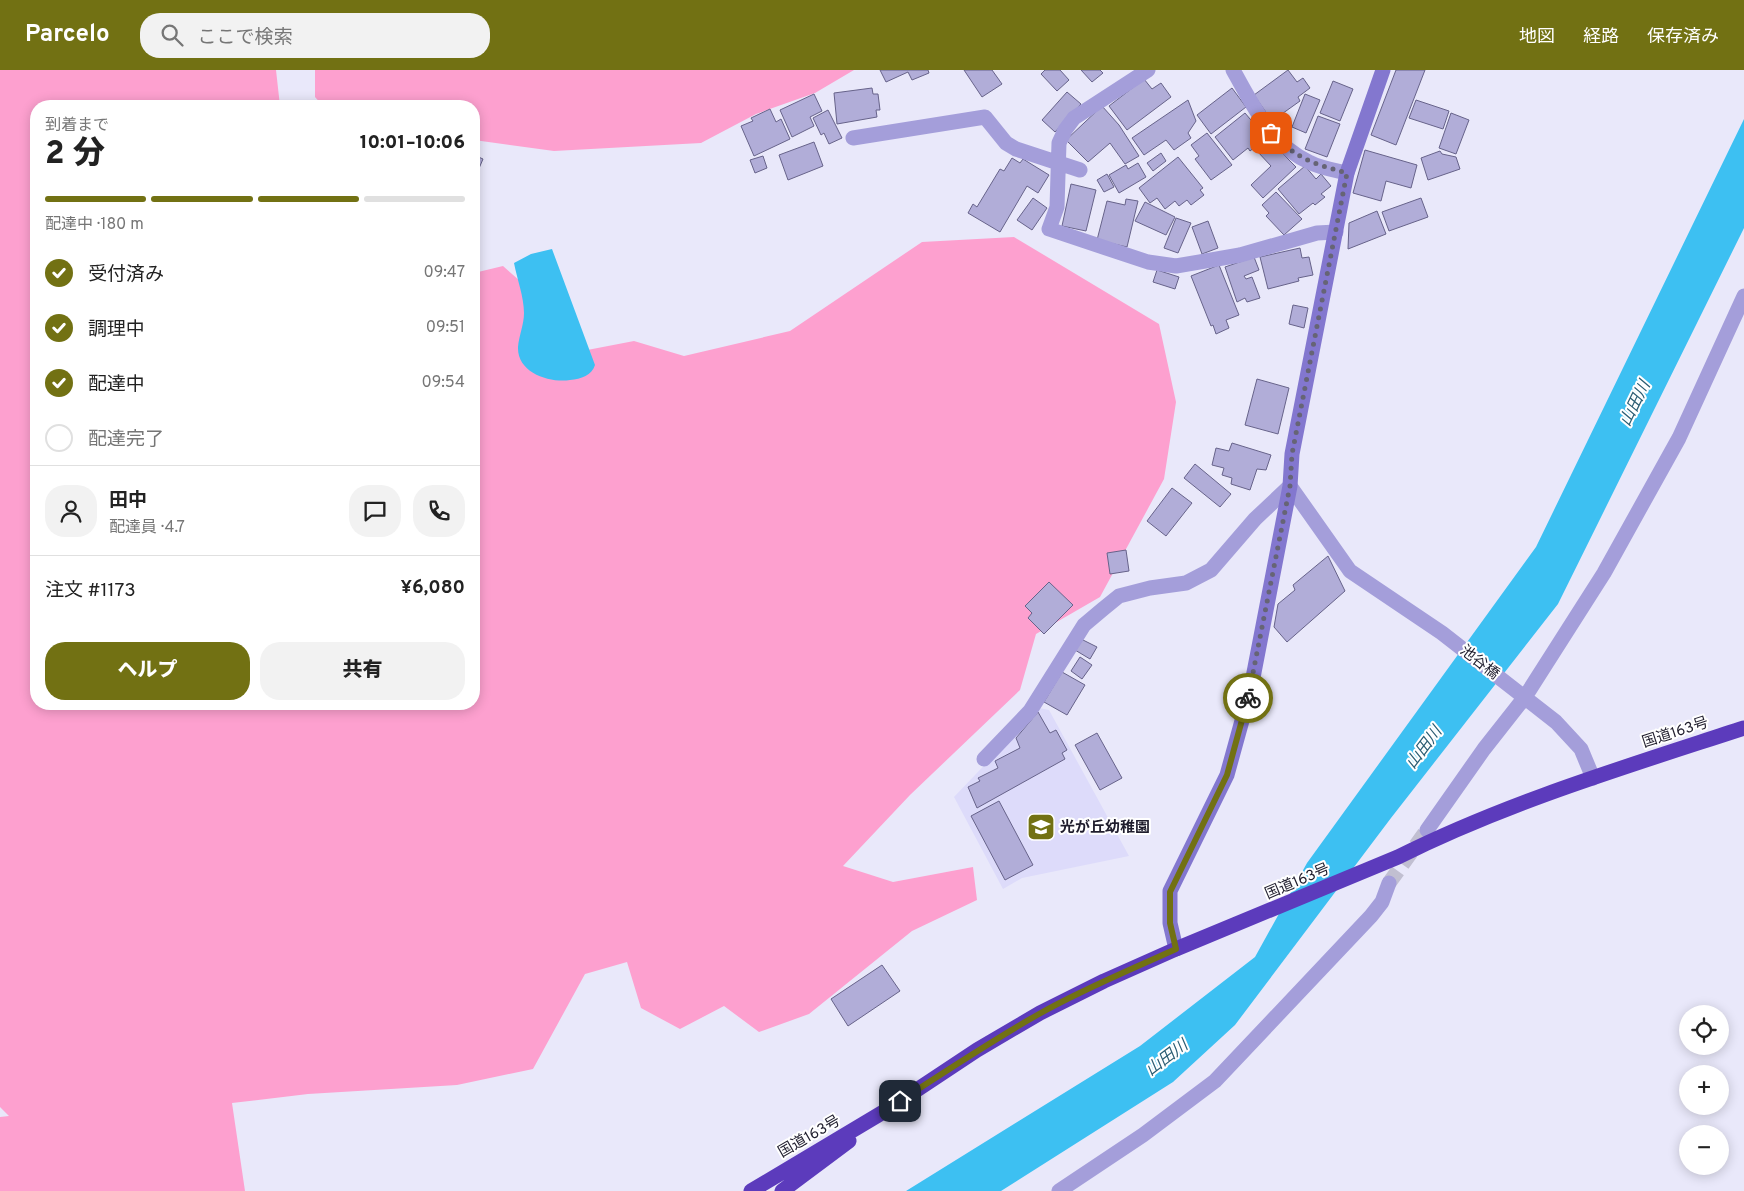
<!DOCTYPE html>
<html lang="ja">
<meta charset="utf-8">
<style>
:root{--surface:#fff;--page:#f2f2f2;--text:#222;--muted:#767676;--line:#e0e0e0;--accent:#727113}
body{margin:0;font-family:Overpass,"Noto Sans JP",sans-serif;background:var(--page);color:var(--text);height:100vh;display:flex;flex-direction:column;font-size:19px;white-space:nowrap}
*{box-sizing:border-box;margin:0}
p{font-size:16px;color:var(--muted)}
.icon{flex:none;width:28px;height:28px;fill:none;stroke:currentColor;stroke-width:2;stroke-linecap:round;stroke-linejoin:round}
.map{position:relative;flex:1;overflow:hidden}
.sheet{position:absolute;left:30px;top:30px;width:450px;height:610px;display:flex;flex-direction:column;background:var(--surface);border-radius:20px;box-shadow:0 2px 12px #0003}
.sheet>*{flex:none}
.controls{position:absolute;left:1679px;top:935px;display:grid;gap:10px}
.controls a{display:grid;place-items:center;width:50px;height:50px;border-radius:50%;background:var(--surface);box-shadow:0 2px 12px #0003;font-size:25px}
.pin{position:absolute;display:grid;place-items:center;width:42px;height:42px;color:#fff;margin:-21px;border-radius:10px;box-shadow:0 2px 8px #0006}
.courier{position:absolute;display:grid;place-items:center;width:50px;height:50px;margin:-25px;border:4px solid #727113;border-radius:50%;background:#fff;color:#222;box-shadow:0 1px 6px #0007}
.headline em{font-style:normal;font-weight:800}
.headline div{display:flex;flex-direction:column-reverse}
.headline{display:flex;align-items:center;justify-content:space-between;height:85px;padding:0 15px}
h1{font-size:32px;font-weight:800;line-height:38px}
.bar{display:grid;grid-template-columns:repeat(4,1fr);gap:8px 5px;align-content:center;height:60px;padding:0 15px}
.bar i{height:6px;border-radius:4px;background:var(--line)}
.bar .on{background:var(--accent)}
.bar p{grid-column:span 4}
.line{display:flex;align-items:center;gap:12px;padding:0 15px;border-top:1px solid var(--line)}
.line div{flex:1}
.round{display:grid;place-items:center;flex:none;width:52px;height:52px;border-radius:20px;background:var(--page)}
ol{padding:0 15px;list-style:none}
li{display:flex;align-items:center;gap:15px;height:55px}
li p{margin-inline-start:auto}
li .icon{padding:5px;border-radius:50%;background:var(--accent);color:#fff;stroke-width:4}
li:last-child{color:var(--muted)}
li i{width:28px;height:28px;border:2px solid var(--line);border-radius:50%}
.button{display:flex;gap:10px;margin-top:auto;padding:10px 15px}
.button a{flex:1;height:58px;border-radius:20px;background:var(--accent);color:#fff;font-size:20px;font-weight:800;line-height:58px;text-align:center}
.button a+a{background:var(--page);color:var(--text)}
header{display:flex;align-items:center;gap:30px;box-sizing:border-box;height:70px;padding:0 25px;background:var(--accent);color:#fff}
header strong{font-size:24px}
nav{display:flex;gap:28px;margin-inline-start:auto;font-size:18px}
.search{width:350px;height:45px;background:var(--page);display:flex;align-items:center;gap:12px;box-sizing:border-box;padding:0 18px;border-radius:20px;color:var(--muted);font-size:19px}
.map>svg:first-child{display:block}
.built{fill:#dddbfa}
.green{fill:#fda0cf}
.water{fill:#3dc0f2}
.building{fill:#b1add8;stroke:#67638a}
.lines{fill:none;stroke-linecap:round;stroke-linejoin:round}
.street-tunnel{stroke:#c1bfd1;stroke-width:15;stroke-dasharray:15 8;stroke-linecap:butt}
.street{stroke:#a49eda;stroke-width:15}
.secondary{stroke:#8377cf;stroke-width:15}
.highway{stroke:#5c3bbc;stroke-width:15}
.done{stroke:#666475;stroke-width:5;stroke-dasharray:0 9}
.route{stroke:#727113;stroke-width:6}
.labels{text-anchor:middle;stroke-width:4;stroke-linejoin:round;paint-order:stroke}
.street-label{font-size:15px;fill:#1f1d2d;stroke:#fff}
.poi-label{font-size:15px;font-weight:bold;fill:#1f1d2d;stroke:#fff;text-anchor:start}
.water-label{font-size:16px;font-style:italic;fill:#2b5d73;stroke:#fff}
</style>
<header>
<strong>Parcelo</strong>
<div class="search"><svg class="icon" aria-label="search" viewBox="0 0 24 24"><circle cx="10" cy="10" r="6"/><path d="M15 15l6 6"/></svg>ここで検索</div>
<nav><a>地図</a><a>経路</a><a>保存済み</a></nav>
</header>
<div class="map">
<svg width="1744" height="1121" viewBox="0 0 1744 1121">
<rect width="100%" height="100%" fill="#e9e8fa"/>
<!-- built -->
<path class="built" d="M1039 638 1049 640 1129 786 1022 808 1003 819 954 727Z"/>
<!-- green -->
<path class="green" d="M0 0H276L280 36H36V634H474V203L503 196 536 225 551 287 634 271 684 286 790 261 922 172 1014 167 1159 254 1176 332 1164 409 1100 527 1036 564 1020 620 910 725 843 796 893 812 973 797 977 830 912 861 809 944 759 962 724 936 680 959 641 938 627 892 585 904 533 999 457 1015 308 1024 232 1033 245 1121H0V1047L9 1046 0 1037Z
M315 0H854L815 23 756 44 701 73 554 81 474 70V36H323L315 27Z"/>
<!-- water -->
<path class="water" d="M1744 49V158L1558 534 1391 748 1235 955 1173 1012 1001 1121H906L1140 976 1255 887 1307 793 1536 477Z
M552 179 595 295C592 305 581 309 570 310 550 313 517 303 518 277 519 266 524 254 524 243 524 227 517 209 514 193L531 184Z"/>
<!-- building -->
<path class="building" d="M880 0H928L929 3 912 10 908 2 886 12Z
M964 0H992L1002 14 982 27Z
M1045 0H1060L1069 10 1057 21 1041 4Z
M1081 0H1100L1103 3 1092 12Z
M1288 0 1297 12 1303 8 1310 18 1298 27 1300 31 1272 51 1254 25Z
M1396 0H1425L1396 75 1371 65Z
M1144 9 1152 19 1161 13 1171 27 1127 60 1109 36Z
M1333 11 1353 19 1340 51 1320 43Z
M872 18 873 24H878L880 40H876L877 47 837 54 834 23Z
M1232 18 1246 37 1211 64 1197 45Z
M1067 22 1081 34 1055 62 1042 50Z
M814 24 822 41 810 47 814 56 792 67 780 40Z
M1305 24 1320 30 1306 63 1292 57Z
M1188 30 1196 51 1188 63 1191 68 1174 80 1166 70 1144 85 1132 68Z
M1416 30 1449 41 1443 59 1409 48Z
M1102 36 1119 55 1139 86 1125 94 1110 73 1088 92 1066 70Z
M770 39 776 52 781 49 790 69 754 86 741 56 753 51 751 48Z
M828 40 842 68 829 74 824 63 821 65 813 48Z
M1245 43 1266 68 1250 81 1248 78 1233 90 1215 67Z
M1451 43 1469 50 1456 84 1439 78Z
M1318 46 1340 54 1327 87 1305 79Z
M1207 63 1232 95 1211 110 1195 89 1199 86 1191 75Z
M1269 70 1296 97 1263 128 1251 115 1271 96 1257 81Z
M814 72 823 96 788 110 779 85Z
M1365 80 1417 95 1411 118 1386 111 1381 131 1353 123Z
M1440 81 1442 84 1456 87 1460 99 1428 110 1421 88Z
M1161 83 1166 91 1153 101 1147 93Z
M474 85 483 89 474 110Z
M763 86 767 98 755 103 750 90Z
M1178 87 1203 118 1200 120 1204 125 1191 135 1187 130 1179 136 1175 131 1165 139 1157 128 1150 133 1139 118Z
M1012 88 1020 93 1023 89 1049 105 1038 123 1027 116 1000 162 968 143 973 134 977 137 1000 99 1004 101Z
M1138 93 1146 107 1119 123 1109 105 1126 95 1128 99Z
M1305 96 1316 109 1321 104 1331 116 1321 124 1325 127 1315 135 1313 133 1299 144 1278 119Z
M1107 104 1114 117 1104 122 1097 110Z
M1071 114 1096 120 1086 161 1062 156Z
M1276 122 1302 149 1284 165 1266 146 1269 143 1262 135Z
M1033 128 1047 138 1032 160 1017 150Z
M1421 128 1428 147 1389 161 1382 142Z
M1126 129 1138 131 1127 177 1097 170 1107 131 1125 135Z
M1145 132 1175 147 1166 165 1135 151Z
M1377 141 1386 164 1348 179 1349 153Z
M1176 148 1191 153 1178 183 1164 178Z
M1208 151 1218 178 1202 184 1192 157Z
M1300 178 1302 188 1309 187 1313 205 1298 208 1299 211 1268 219 1260 187Z
M1254 187 1259 200 1244 206 1246 209 1252 207 1260 228 1247 232 1245 228 1237 232 1225 197Z
M1219 195 1239 245 1226 250 1229 258 1216 264 1213 255 1211 256 1191 206Z
M1157 200 1179 207 1175 219 1153 212Z
M1293 235 1308 238 1304 258 1289 254Z
M1257 309 1289 318 1278 364 1245 355Z
M1232 373 1271 385 1266 400 1257 399 1250 420 1231 414 1232 408 1222 405 1224 398 1212 395 1216 378 1229 381Z
M1195 394 1231 424 1220 437 1184 408Z
M1172 418 1192 433 1166 466 1147 451Z
M1126 480 1129 501 1110 504 1107 483Z
M1328 486 1345 521 1287 572 1274 557 1278 534 1295 520 1293 515Z
M1049 512 1073 535 1044 564 1028 548 1032 543 1025 536Z
M1081 569 1097 577 1090 589 1075 580Z
M1080 587 1092 595 1082 609 1071 601Z
M1062 602 1085 615 1067 645 1044 632Z
M1038 642 1050 663 1056 660 1067 680 1062 683 1065 689 977 738 968 717 980 711 978 708 998 698 995 691 1020 678 1016 668Z
M1097 663 1122 708 1100 720 1075 675Z
M999 731 1033 795 1005 810 971 746Z
M882 895 900 921 848 956 831 929Z"/>
<g class="lines">
<!-- street-tunnel -->
<path class="street-tunnel" d="M1389 813 1427 760"/>
<!-- street -->
<path class="street" d="M1148 0 1074 48 1065 60 1059 73 1057 137 1049 159 1148 192 1176 196 1240 185 1317 163 1336 162
M1233 0C1253 35 1271 75 1309 92 1320 98 1334 100 1347 103
M853 68 985 47 1006 73 1016 79 1080 100
M984 689 1030 641 1084 555 1103 539 1119 526 1150 518 1186 513 1211 500 1255 449 1290 416 1350 501 1442 563 1556 652 1581 679 1593 708
M1427 760 1484 679 1525 627 1604 503 1679 368 1744 226
M1059 1121 1143 1065 1215 1011 1371 846 1382 832 1389 813"/>
<!-- secondary -->
<path class="secondary" d="M1176 879 1170 853V821L1227 705 1251 618 1290 416 1292 384 1347 103 1383 0"/>
<!-- highway -->
<path class="highway" d="M751 1121 885 1041 977 980 1040 943 1104 911 1176 879 1398 787C1508 732 1628 696 1744 658
M782 1121 849 1071"/>
</g>
<g class="lines">
<!-- done -->
<path class="done" d="M1248 628 1290 416 1292 384 1347 103C1311 93 1298 89 1271 63"/>
<!-- route -->
<path class="route" d="M900 1031C946 1001 991 971 1039 944 1083 919 1130 900 1176 879L1170 853V822L1227 705 1248 628"/>
</g>
<!-- icons -->
<defs>
<symbol id="school-square" viewBox="-11 -11 22 22"><rect x="-9" y="-9" width="18" height="18" rx="4" fill="#727113" stroke="#fff"/><path d="M0-5L7-2L0 1L-7-2ZM-4 1L0 2.5L4 1V4Q0 6-4 4Z" fill="#fff"/></symbol>
</defs>
<g fill-rule="evenodd">
<use href="#school-square" x="1025" y="741" width="32" height="32"/>
</g>
<g class="labels">
<!-- street labels -->
<g class="street-label">
<text transform="translate(1480 592) rotate(38)" y="5">池谷橋</text>
<text transform="translate(1675 662) rotate(-18)" y="5">国道163号</text>
<text transform="translate(1297 811) rotate(-23)" y="5">国道163号</text>
<text transform="translate(809 1066) rotate(-30)" y="5">国道163号</text>
</g>
<!-- poi labels -->
<g class="poi-label">
<text x="1060" y="762">光が丘幼稚園</text>
</g>
<!-- water labels -->
<g class="water-label">
<text transform="translate(1634 333) rotate(-64)" y="6">山田川</text>
<text transform="translate(1423 677) rotate(-53)" y="6">山田川</text>
<text transform="translate(1166 987) rotate(-37)" y="6">山田川</text>
</g>
</g>
</svg>
<div class="controls">
<a><svg class="icon" aria-label="locate" viewBox="0 0 24 24"><circle cx="12" cy="12" r="6"/><path d="M12 2v4M12 18v4M2 12h4M18 12h4"/></svg></a>
<a>+</a>
<a>−</a>
</div>
<div class="pin" style="left:1271px;top:63px;background:#ea580c"><svg class="icon" aria-label="bag" viewBox="0 0 24 24"><path d="M5 8h14l-1 12H6zM9 8a3 3 0 0 1 6 0"/></svg></div>
<div class="pin" style="left:900px;top:1031px;background:#1f2937"><svg class="icon" aria-label="home" viewBox="0 0 24 24"><path d="M3 11l9-7 9 7M6 9v11h12V9"/></svg></div>
<div class="courier" style="left:1248px;top:628px"><svg class="icon" aria-label="bike" viewBox="0 0 24 24"><circle cx="6" cy="16" r="4"/><circle cx="18" cy="16" r="4"/><path d="M6 16l4-8h5l3 8M10 8l3 8H6M13 5h3"/></svg></div>
<section class="sheet">
<div class="headline"><div><h1>2 分</h1><p>到着まで</p></div><em>10:01–10:06</em></div>
<div class="bar"><i class="on"></i><i class="on"></i><i class="on"></i><i></i><p>配達中 · 180 m</p></div>
<ol>
<li><svg class="icon" aria-label="check" viewBox="0 0 24 24"><path d="M5 12l5 5 9-10"/></svg>受付済み<p>09:47</p></li>
<li><svg class="icon" aria-label="check" viewBox="0 0 24 24"><path d="M5 12l5 5 9-10"/></svg>調理中<p>09:51</p></li>
<li><svg class="icon" aria-label="check" viewBox="0 0 24 24"><path d="M5 12l5 5 9-10"/></svg>配達中<p>09:54</p></li>
<li><i></i>配達完了</li>
</ol>
<div class="line" style="height:90px"><a class="round"><svg class="icon" aria-label="person" viewBox="0 0 24 24"><circle cx="12" cy="8" r="4"/><path d="M4 21q1-7 8-7t8 7"/></svg></a><div><b>田中</b><p>配達員 · 4.7</p></div><a class="round"><svg class="icon" aria-label="chat" viewBox="0 0 24 24"><path d="M4 5h16v11H9l-5 4z"/></svg></a><a class="round"><svg class="icon" aria-label="phone" viewBox="0 0 24 24"><path d="M5 4h4l2 5-3 2q2 4 5 5l2-3 5 2v4C11 20 4 13 5 4z"/></svg></a></div>
<div class="line" style="height:65px"><div>注文 #1173</div><b>¥6,080</b></div>
<div class="button"><a>ヘルプ</a><a>共有</a></div>
</section>
</div>
